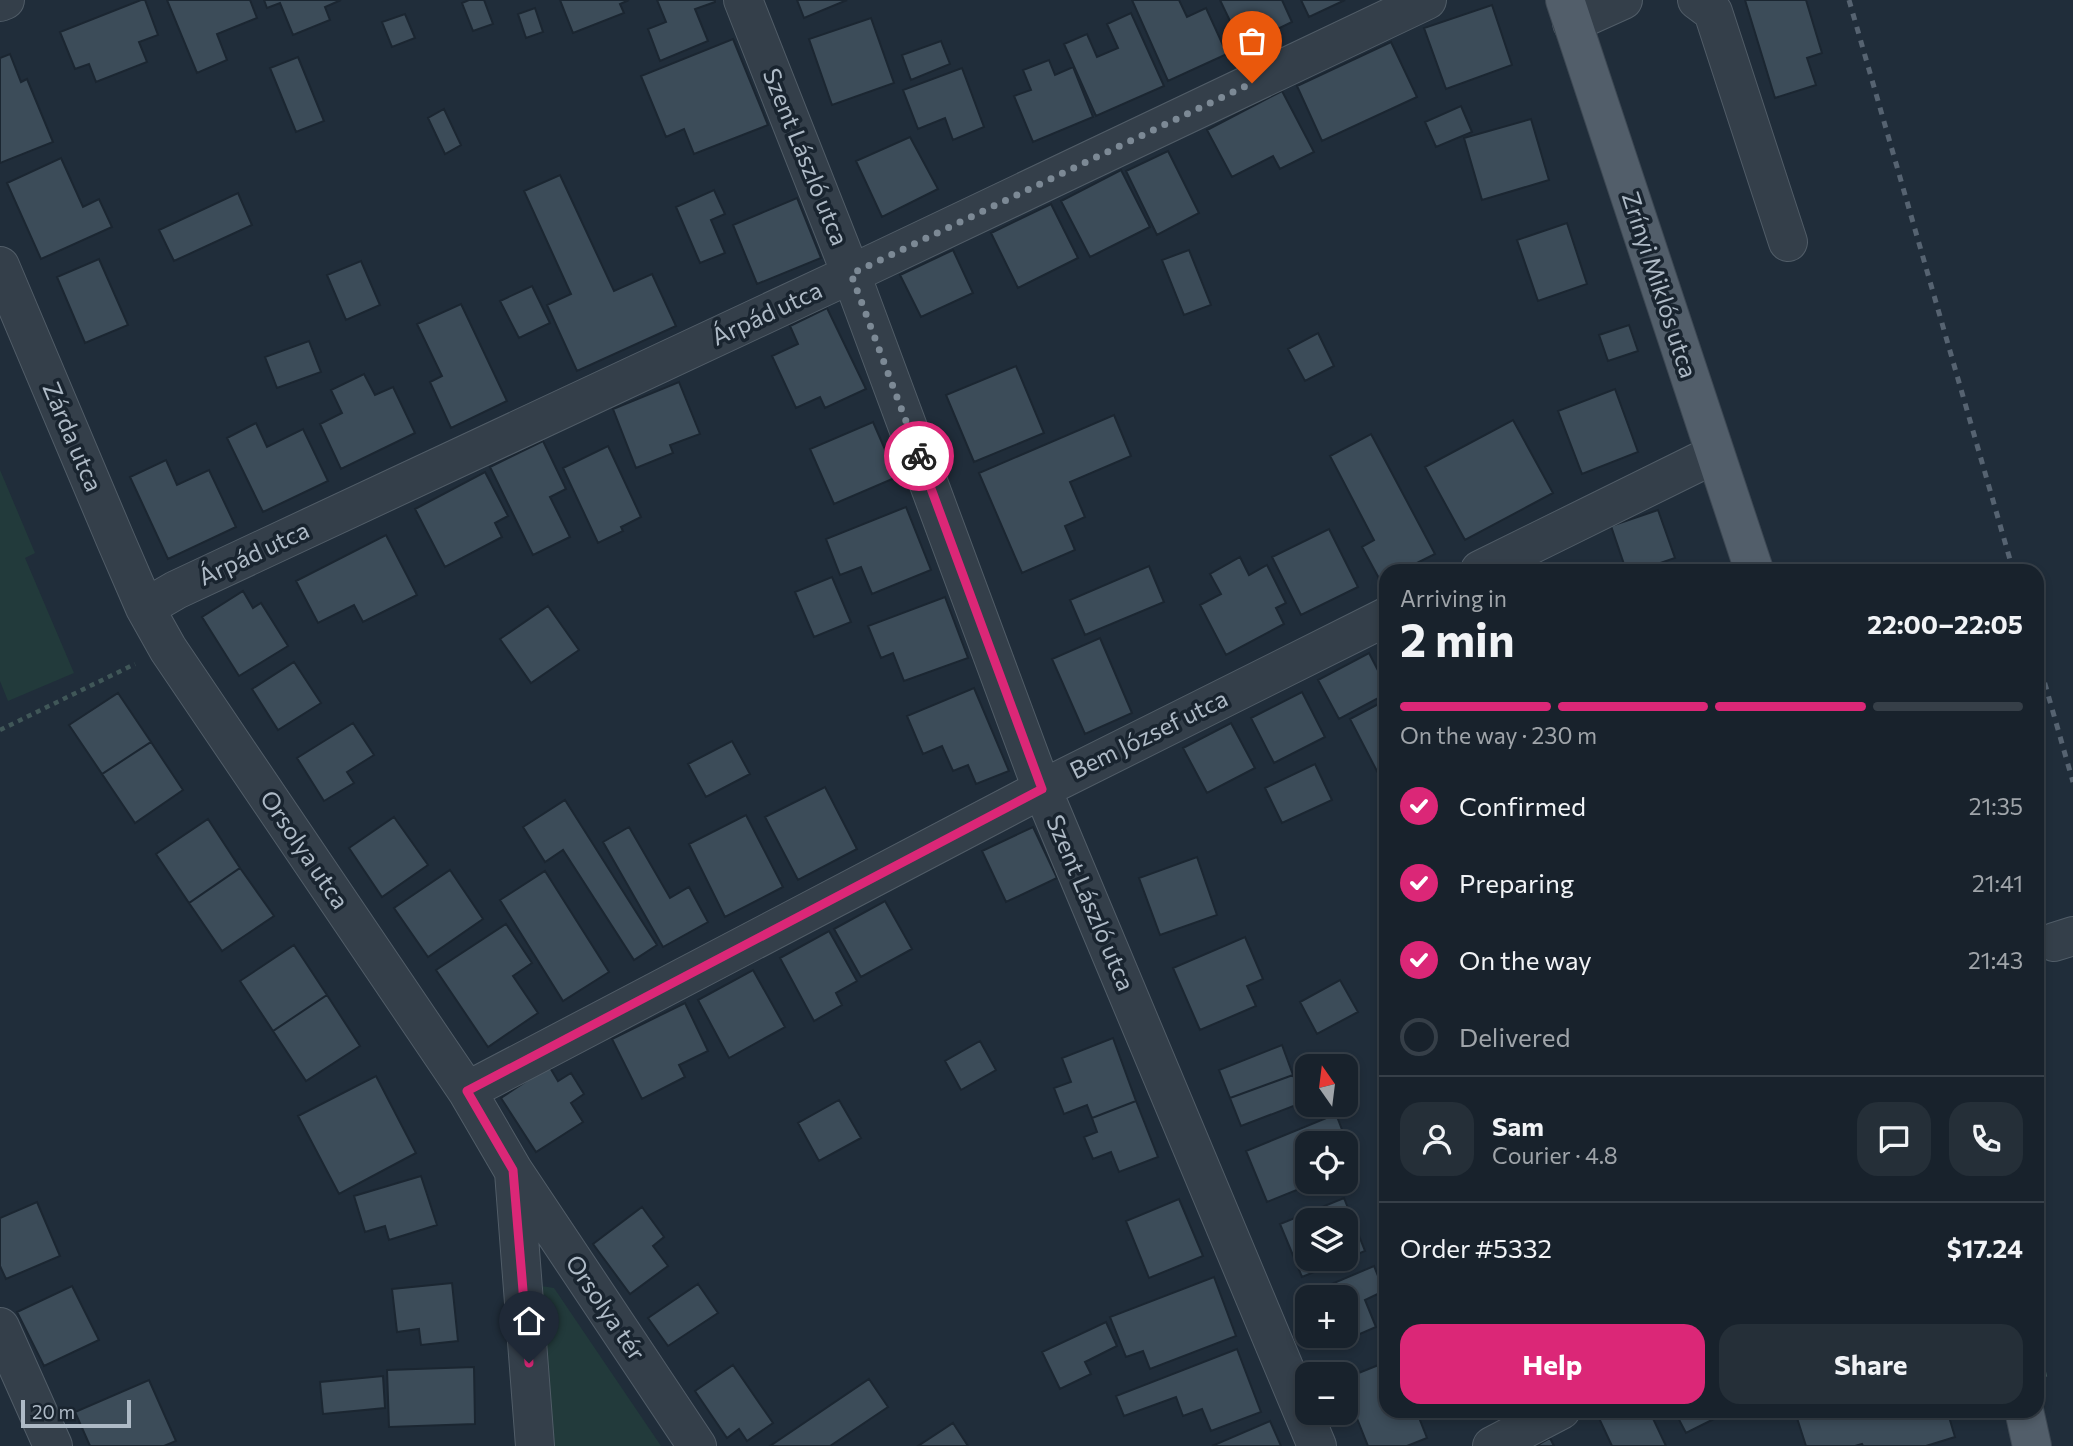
<!DOCTYPE html>
<meta charset="utf-8">
<style>
:root{--surface:#18222c;--page:#252f38;--text:#f1f3f6;--muted:#9fa4a9;--line:#363f48;--accent:#db2777}
body{margin:0;font-family:Commissioner,sans-serif;background:var(--page);color:var(--text);height:100vh;display:flex;flex-direction:column;font-size:26px;white-space:nowrap}
*{box-sizing:border-box;margin:0}
p{font-size:23px;color:var(--muted)}
.icon{flex:none;width:38px;height:38px;fill:none;stroke:currentColor;stroke-width:2;stroke-linecap:round;stroke-linejoin:round}
.map{position:relative;flex:1;overflow:hidden}
.sheet{position:absolute;left:1379px;top:564px;width:665px;height:854px;display:flex;flex-direction:column;background:var(--surface);border-radius:21px;box-shadow:0 4px 10px #0003,0 0 0 2px var(--line)}
.sheet>*{flex:none}
.needle{width:46px;rotate:346deg}
.fabs{position:absolute;left:1295px;top:1054px;display:grid;gap:14px}
.fabs a{display:grid;place-items:center;width:63px;height:63px;border-radius:14px;background:var(--surface);box-shadow:0 4px 10px #0003,0 0 0 2px var(--line);font-size:35px}
.scale{position:absolute;left:21px;bottom:18px;width:110px;box-sizing:border-box;padding-left:7px;border:4px solid #aebac6;border-top:0;font-size:19px;line-height:24px;white-space:nowrap;color:#aebac6;-webkit-text-stroke:5px #19242f;paint-order:stroke}
.pin{position:absolute;display:grid;place-items:center;width:60px;height:60px;color:#fff;margin:-72px -30px;border-radius:50% 50% 50% 0;rotate:-45deg;box-shadow:0 0 7px #0007}
.pin .icon{rotate:45deg}
.courier{position:absolute;display:grid;place-items:center;width:70px;height:70px;margin:-35px;border:5px solid #db2777;border-radius:50%;background:#fff;color:#222;box-shadow:0 2px 9px #0007}
.headline em{font-style:normal;font-weight:700}
.headline div{display:flex;flex-direction:column-reverse}
.headline{display:flex;align-items:center;justify-content:space-between;height:119px;padding:0 21px}
h1{font-size:46px;font-weight:700;line-height:52px}
.bar{display:grid;grid-template-columns:repeat(4,1fr);gap:10px 7px;align-content:center;height:84px;padding:0 21px}
.bar i{height:9px;border-radius:5px;background:var(--line)}
.bar .current{background:var(--accent)}
.bar p{grid-column:span 4}
.line{display:flex;align-items:center;gap:18px;padding:0 21px;border-top:2px solid var(--line)}
.line div{flex:1}
.round{display:grid;place-items:center;flex:none;width:74px;height:74px;border-radius:21px;background:var(--page)}
ol{padding:0 21px;list-style:none}
li{display:flex;align-items:center;gap:21px;height:77px}
li p{margin-inline-start:auto}
li .icon{padding:7px;border-radius:50%;background:var(--accent);color:#fff;stroke-width:4}
li:last-child{color:var(--muted)}
li i{width:38px;height:38px;border:4px solid var(--line);border-radius:50%}
.action{display:flex;gap:14px;margin-top:auto;padding:14px 21px}
.action a{flex:1;height:80px;border-radius:21px;background:var(--accent);color:#fff;font-size:28px;font-weight:700;line-height:80px;text-align:center}
.action a+a{background:var(--page);color:var(--text)}
.map>svg:first-child{display:block}
.green{fill:#223a3b}
.building{fill:#3c4c59;stroke:#1b2631;stroke-width:2;fill-rule:evenodd}
.lines{fill:none;stroke-linecap:round;stroke-linejoin:round}
.minor-casing{stroke:#515d68;stroke-width:40}
.major-casing{stroke:#3d4853;stroke-width:40}
.path{stroke:#405758;stroke-width:4.5;stroke-dasharray:5 5;stroke-linecap:butt}
.minor{stroke:#343f4a;stroke-width:38}
.major{stroke:#525e6a;stroke-width:38}
.rail{stroke:#566371;stroke-width:5;stroke-dasharray:7 7;stroke-linecap:butt}
.done{stroke:#7c8995;stroke-width:7;stroke-dasharray:0 12.6}
.route{stroke:#db2777;stroke-width:9}
.labels{text-anchor:middle;stroke-width:7;stroke-linejoin:round;paint-order:stroke}
.street-label{font-size:24px;fill:#aebac6;stroke:#19242f}
</style>
<div class="map">
<svg width="2073" height="1446" viewBox="0 0 2073 1446">
<rect width="100%" height="100%" fill="#202d3a"/>
<!-- green -->
<path class="green" d="M0 470 35 553 25 558 74 673 8 701 0 681Z
M534 1285 554 1288 661 1446H553Z"/>
<!-- building -->
<path class="building" d="M141 0H145L158 35 139 42 147 62 96 82 89 64 75 69 60 32Z
M167 0H250L257 18 217 34 227 60 197 73Z
M264 0H341L325 7 330 20 293 35 280 3 267 8Z
M469 0H484L493 24 473 31 462 3Z
M560 0H629L620 4 624 13 573 33Z
M657 0H715V2L695 9 708 41 660 61 648 29 666 22Z
M797 0H847L804 18Z
M1132 0H1179L1187 17 1206 8 1227 54 1168 81Z
M1220 0H1282L1292 22 1242 46Z
M1301 0H1345L1309 17Z
M1745 0H1806L1822 53 1807 58 1816 85 1775 98Z
M1492 5 1512 65 1446 89 1424 28Z
M535 8 543 32 526 38 518 14Z
M1131 13 1164 86 1096 116 1064 44 1087 34 1097 57 1118 48 1107 24Z
M405 14 415 38 392 47 382 22Z
M871 18 894 83 832 105 809 39Z
M733 39 768 125 694 154 684 129 666 137 641 76Z
M941 41 950 64 911 80 902 55Z
M1391 42 1417 97 1322 141 1297 86Z
M10 54 21 82 27 79 53 142 0 163V58Z
M298 57 324 121 296 132 270 68Z
M1049 60 1055 75 1073 67 1093 117 1033 142 1014 96 1031 90 1023 70Z
M962 68 984 127 953 140 945 118 918 129 903 90Z
M1282 91 1314 152 1280 169 1273 156 1232 177 1207 130Z
M1461 106 1472 132 1436 147 1425 122Z
M444 109 461 145 445 154 428 118Z
M1531 119 1549 180 1482 200 1464 138Z
M910 137 938 189 882 217 856 161Z
M1168 151 1199 213 1157 235 1126 171Z
M61 158 83 207 99 199 112 227 41 259 7 183Z
M1121 170 1150 227 1090 257 1061 201Z
M560 175 614 291 652 274 676 326 577 371 547 305 571 294 524 191Z
M714 190 725 214 711 220 725 253 700 263 676 207Z
M238 193 252 225 174 261 159 230Z
M797 198 821 258 757 284 733 225Z
M1051 204 1078 258 1018 288 991 233Z
M1567 223 1587 284 1538 301 1517 240Z
M953 250 973 293 921 317 900 275Z
M1189 250 1211 305 1184 315 1162 260Z
M99 259 128 325 85 343 57 277Z
M361 261 380 305 346 320 327 275Z
M532 286 550 323 519 338 500 301Z
M461 304 507 401 451 428 430 382 442 376 417 324Z
M827 308 866 389 825 408 820 397 796 408 772 356 798 344 790 326Z
M1629 325 1638 351 1608 361 1599 335Z
M1318 333 1334 366 1305 381 1288 349Z
M309 341 321 372 277 388 265 357Z
M1016 366 1044 433 974 462 946 395Z
M364 374 375 395 393 387 415 433 341 469 320 424 342 413 331 390Z
M679 382 700 434 670 445 673 453 636 468 613 409Z
M1615 389 1638 452 1582 474 1558 411Z
M1114 415 1131 456 1070 482 1085 517 1065 526 1075 550 1022 573 979 473Z
M1513 420 1553 493 1465 540 1425 467Z
M873 422 897 477 834 504 810 449Z
M256 423 267 447 303 429 328 481 263 512 227 438Z
M1371 434 1435 554 1403 570H1386V579L1381 582 1362 547 1374 540 1330 456Z
M543 441 566 489 550 497 570 537 533 555 490 467Z
M608 446 641 517 621 527 623 531 598 543 563 468Z
M166 460 177 485 209 470 236 527 168 559 130 477Z
M485 472 508 516 495 523 502 537 445 567 415 509Z
M906 507 931 570 872 594 861 567 840 575 826 539Z
M1658 510 1675 558 1640 570H1626L1611 526Z
M1329 529 1358 587 1301 615 1272 557Z
M386 535 417 595 363 622 354 605 318 623 296 581Z
M1240 557 1249 575 1267 565 1286 603 1276 608 1284 624 1226 655 1200 605 1221 594 1210 574Z
M1149 566 1164 602 1085 635 1070 600Z
M832 577 851 622 814 637 795 592Z
M243 591 253 608 261 603 288 646 239 676 202 617Z
M945 597 968 658 904 681 893 653 881 658 868 626Z
M548 606 579 650 531 683 500 639Z
M1100 638 1132 713 1085 734 1052 659Z
M1369 653 1386 686V694L1339 719 1318 680Z
M294 662 321 703 278 730 252 689Z
M974 688 1009 771 976 784 968 765 953 771 942 746 923 754 907 716Z
M1302 692 1325 737 1274 763 1251 718Z
M118 693 151 742 102 774 69 725Z
M1386 700V772L1379 775 1350 719Z
M353 723 374 755 347 772 354 783 324 801 297 758Z
M1231 723 1255 768 1207 793 1183 748Z
M732 741 750 774 706 797 688 764Z
M151 742 183 790 135 823 102 774Z
M1315 764 1332 800 1282 823 1265 788Z
M825 787 857 849 798 880 765 817Z
M565 800 657 945 634 960 563 850 545 862 523 827Z
M746 815 783 887 725 917 689 844Z
M394 817 428 865 382 897 349 848Z
M208 819 240 868 189 903 156 854Z
M629 827 670 898 689 887 708 922 663 947 603 842Z
M1033 827 1057 878 1006 902 982 851Z
M1197 857 1217 915 1160 935 1139 878Z
M240 868 274 916 222 951 189 903Z
M450 870 483 919 428 957 394 908Z
M545 871 609 972 563 1001 500 900Z
M885 901 912 949 861 977 834 929Z
M506 924 532 963 513 976 538 1013 488 1047 436 970Z
M829 931 857 981 836 993 842 1005 814 1021 780 958Z
M1245 937 1263 979 1247 986 1256 1006 1200 1030 1173 968Z
M294 945 327 995 273 1031 240 981Z
M753 970 785 1027 729 1058 698 1000Z
M1340 980 1358 1012 1317 1034 1300 1002Z
M327 995 360 1046 306 1081 273 1031Z
M685 1003 708 1051 679 1065 685 1077 642 1099 612 1039Z
M1113 1038 1136 1101 1092 1118 1087 1105 1064 1114 1054 1088 1071 1082 1062 1058Z
M980 1041 996 1070 961 1090 945 1061Z
M1282 1045 1293 1075 1230 1098 1219 1070Z
M549 1066 558 1081 571 1073 584 1094 571 1103 583 1122 536 1152 501 1098Z
M1293 1075 1304 1102 1241 1126 1230 1098Z
M376 1076 416 1153 339 1194 298 1116Z
M839 1100 861 1138 819 1161 798 1123Z
M1136 1101 1158 1157 1119 1172 1111 1152 1093 1159 1084 1137 1097 1132 1092 1118Z
M1336 1114 1356 1166 1346 1170V1143H1307V1181H1319L1267 1202 1246 1151Z
M421 1176 437 1225 389 1240 385 1226 365 1232 354 1196Z
M1344 1198 1365 1251 1302 1277 1280 1224ZM1307 1220H1346V1258H1307Z
M1179 1199 1203 1256 1149 1278 1126 1221Z
M37 1202 60 1256 6 1279 0 1266V1218Z
M642 1207 664 1237 653 1246 668 1266 630 1294 593 1244Z
M1374 1266 1384 1291 1365 1300 1376 1327 1330 1347 1325 1335H1346V1297H1309L1308 1294Z
M1214 1277 1236 1336 1150 1369 1143 1351 1126 1357 1110 1317Z
M452 1283 458 1341 421 1345 419 1329 397 1332 392 1289Z
M698 1284 718 1313 668 1346 648 1318Z
M72 1286 99 1340 44 1366 17 1312Z
M1106 1322 1117 1346 1085 1362 1091 1374 1060 1389 1042 1352Z
M1237 1349 1261 1412 1211 1431 1202 1409 1183 1416 1176 1397 1124 1416 1116 1396Z
M1386 1362V1410H1416L1427 1438 1407 1446H1368L1346 1391V1378Z
M733 1365 773 1423 747 1441 739 1429 727 1438 695 1391Z
M474 1367 475 1424 389 1427 387 1370Z
M383 1376 385 1408 323 1414 320 1382Z
M869 1379 888 1407 830 1446H770Z
M149 1380 176 1441 164 1446H90L75 1412Z
M1605 1410H1649L1666 1446H1612L1597 1414Z
M1674 1410H1732L1686 1433Z
M1824 1410H1947L1955 1437 1926 1446H1863L1862 1444 1855 1446H1806L1797 1418Z
M1270 1421 1281 1446H1212Z
M953 1423 968 1446H918Z
M1550 1438 1554 1446H1536Z"/>
<g class="lines">
<defs>
<path id="minor" d="M743 0 851 274 1042 789 1317 1446
M1697 0 1713 12 1788 242
M0 2 5 0
M1572 23 1623 0
M0 266 116 541 145 608 168 649 467 1091 513 1170 697 1446
M1480 570 1715 454
M145 608 176 590 851 274 1427 0
M2054 942 2073 936
M467 1091 1042 789 1386 617
M514 1172 535 1446
M0 1327 53 1446
M1492 1446 1561 1410"/>
<path id="major" d="M1565 0 1754 570
M2024 1410 2032 1446"/>
</defs>
<!-- minor casing -->
<use href="#minor" class="minor-casing"/>
<!-- major casing -->
<use href="#major" class="major-casing"/>
<!-- path -->
<path class="path" d="M0 730 135 664
M2037 1343 2046 1381"/>
<!-- minor -->
<use href="#minor" class="minor"/>
<!-- major -->
<use href="#major" class="major"/>
<!-- rail -->
<path class="rail" d="M1849 0 2013 570
M2037 656 2073 782"/>
</g>
<g class="lines">
<!-- done -->
<path class="done" d="M919 456 851 274 1252 83"/>
<!-- route -->
<path class="route" d="M529 1363 513 1170 467 1091 1042 789 919 456"/>
</g>
<g class="labels">
<!-- street labels -->
<g class="street-label">
<text transform="translate(805 157) rotate(68)" y="8">Szent László utca</text>
<text transform="translate(1659 285) rotate(72)" y="8">Zrínyi Miklós utca</text>
<text transform="translate(767 314) rotate(-25)" y="8">Árpád utca</text>
<text transform="translate(72 437) rotate(67)" y="8">Zárda utca</text>
<text transform="translate(254 554) rotate(-25)" y="8">Árpád utca</text>
<text transform="translate(1149 735) rotate(-26)" y="8">Bem József utca</text>
<text transform="translate(304 850) rotate(56)" y="8">Orsolya utca</text>
<text transform="translate(1090 903) rotate(67)" y="8">Szent László utca</text>
<text transform="translate(605 1308) rotate(56)" y="8">Orsolya tér</text>
</g>
</g>
</svg>
<div class="fabs">
<a><svg class="needle" viewBox="-14 -14 28 28"><path d="M0-13l5 13h-10z" fill="#e53935"/><path d="M0 13l5-13h-10z" fill="#9fa4a9"/></svg></a>
<a><svg class="icon" aria-label="locate" viewBox="0 0 24 24"><circle cx="12" cy="12" r="6"/><path d="M12 2v4M12 18v4M2 12h4M18 12h4"/></svg></a>
<a><svg class="icon" aria-label="layers" viewBox="0 0 24 24"><path d="M12 4l9 5-9 5-9-5zM3 14l9 5 9-5"/></svg></a>
<a>+</a>
<a>−</a>
</div>
<div class="scale">20 m</div>
<div class="pin" style="left:1252px;top:83px;background:#ea580c"><svg class="icon" aria-label="bag" viewBox="0 0 24 24"><path d="M5 8h14l-1 12H6zM9 8a3 3 0 0 1 6 0"/></svg></div>
<div class="pin" style="left:529px;top:1363px;background:#1f2937"><svg class="icon" aria-label="home" viewBox="0 0 24 24"><path d="M3 11l9-7 9 7M6 9v11h12V9"/></svg></div>
<div class="courier" style="left:919px;top:456px"><svg class="icon" aria-label="bike" viewBox="0 0 24 24"><circle cx="6" cy="16" r="4"/><circle cx="18" cy="16" r="4"/><path d="M6 16l4-8h5l3 8M10 8l3 8H6M13 5h3"/></svg></div>
<section class="sheet">
<div class="headline"><div><h1>2 min</h1><p>Arriving in</p></div><em>22:00–22:05</em></div>
<div class="bar"><i class="current"></i><i class="current"></i><i class="current"></i><i></i><p>On the way · 230 m</p></div>
<ol>
<li><svg class="icon" aria-label="check" viewBox="0 0 24 24"><path d="M5 12l5 5 9-10"/></svg>Confirmed<p>21:35</p></li>
<li><svg class="icon" aria-label="check" viewBox="0 0 24 24"><path d="M5 12l5 5 9-10"/></svg>Preparing<p>21:41</p></li>
<li><svg class="icon" aria-label="check" viewBox="0 0 24 24"><path d="M5 12l5 5 9-10"/></svg>On the way<p>21:43</p></li>
<li><i></i>Delivered</li>
</ol>
<div class="line" style="height:126px"><a class="round"><svg class="icon" aria-label="person" viewBox="0 0 24 24"><circle cx="12" cy="8" r="4"/><path d="M4 21q1-7 8-7t8 7"/></svg></a><div><b>Sam</b><p>Courier · 4.8</p></div><a class="round"><svg class="icon" aria-label="chat" viewBox="0 0 24 24"><path d="M4 5h16v11H9l-5 4z"/></svg></a><a class="round"><svg class="icon" aria-label="phone" viewBox="0 0 24 24"><path d="M5 4h4l2 5-3 2q2 4 5 5l2-3 5 2v4C11 20 4 13 5 4z"/></svg></a></div>
<div class="line" style="height:91px"><div>Order #5332</div><b>$17.24</b></div>
<div class="action"><a>Help</a><a>Share</a></div>
</section>
</div>
